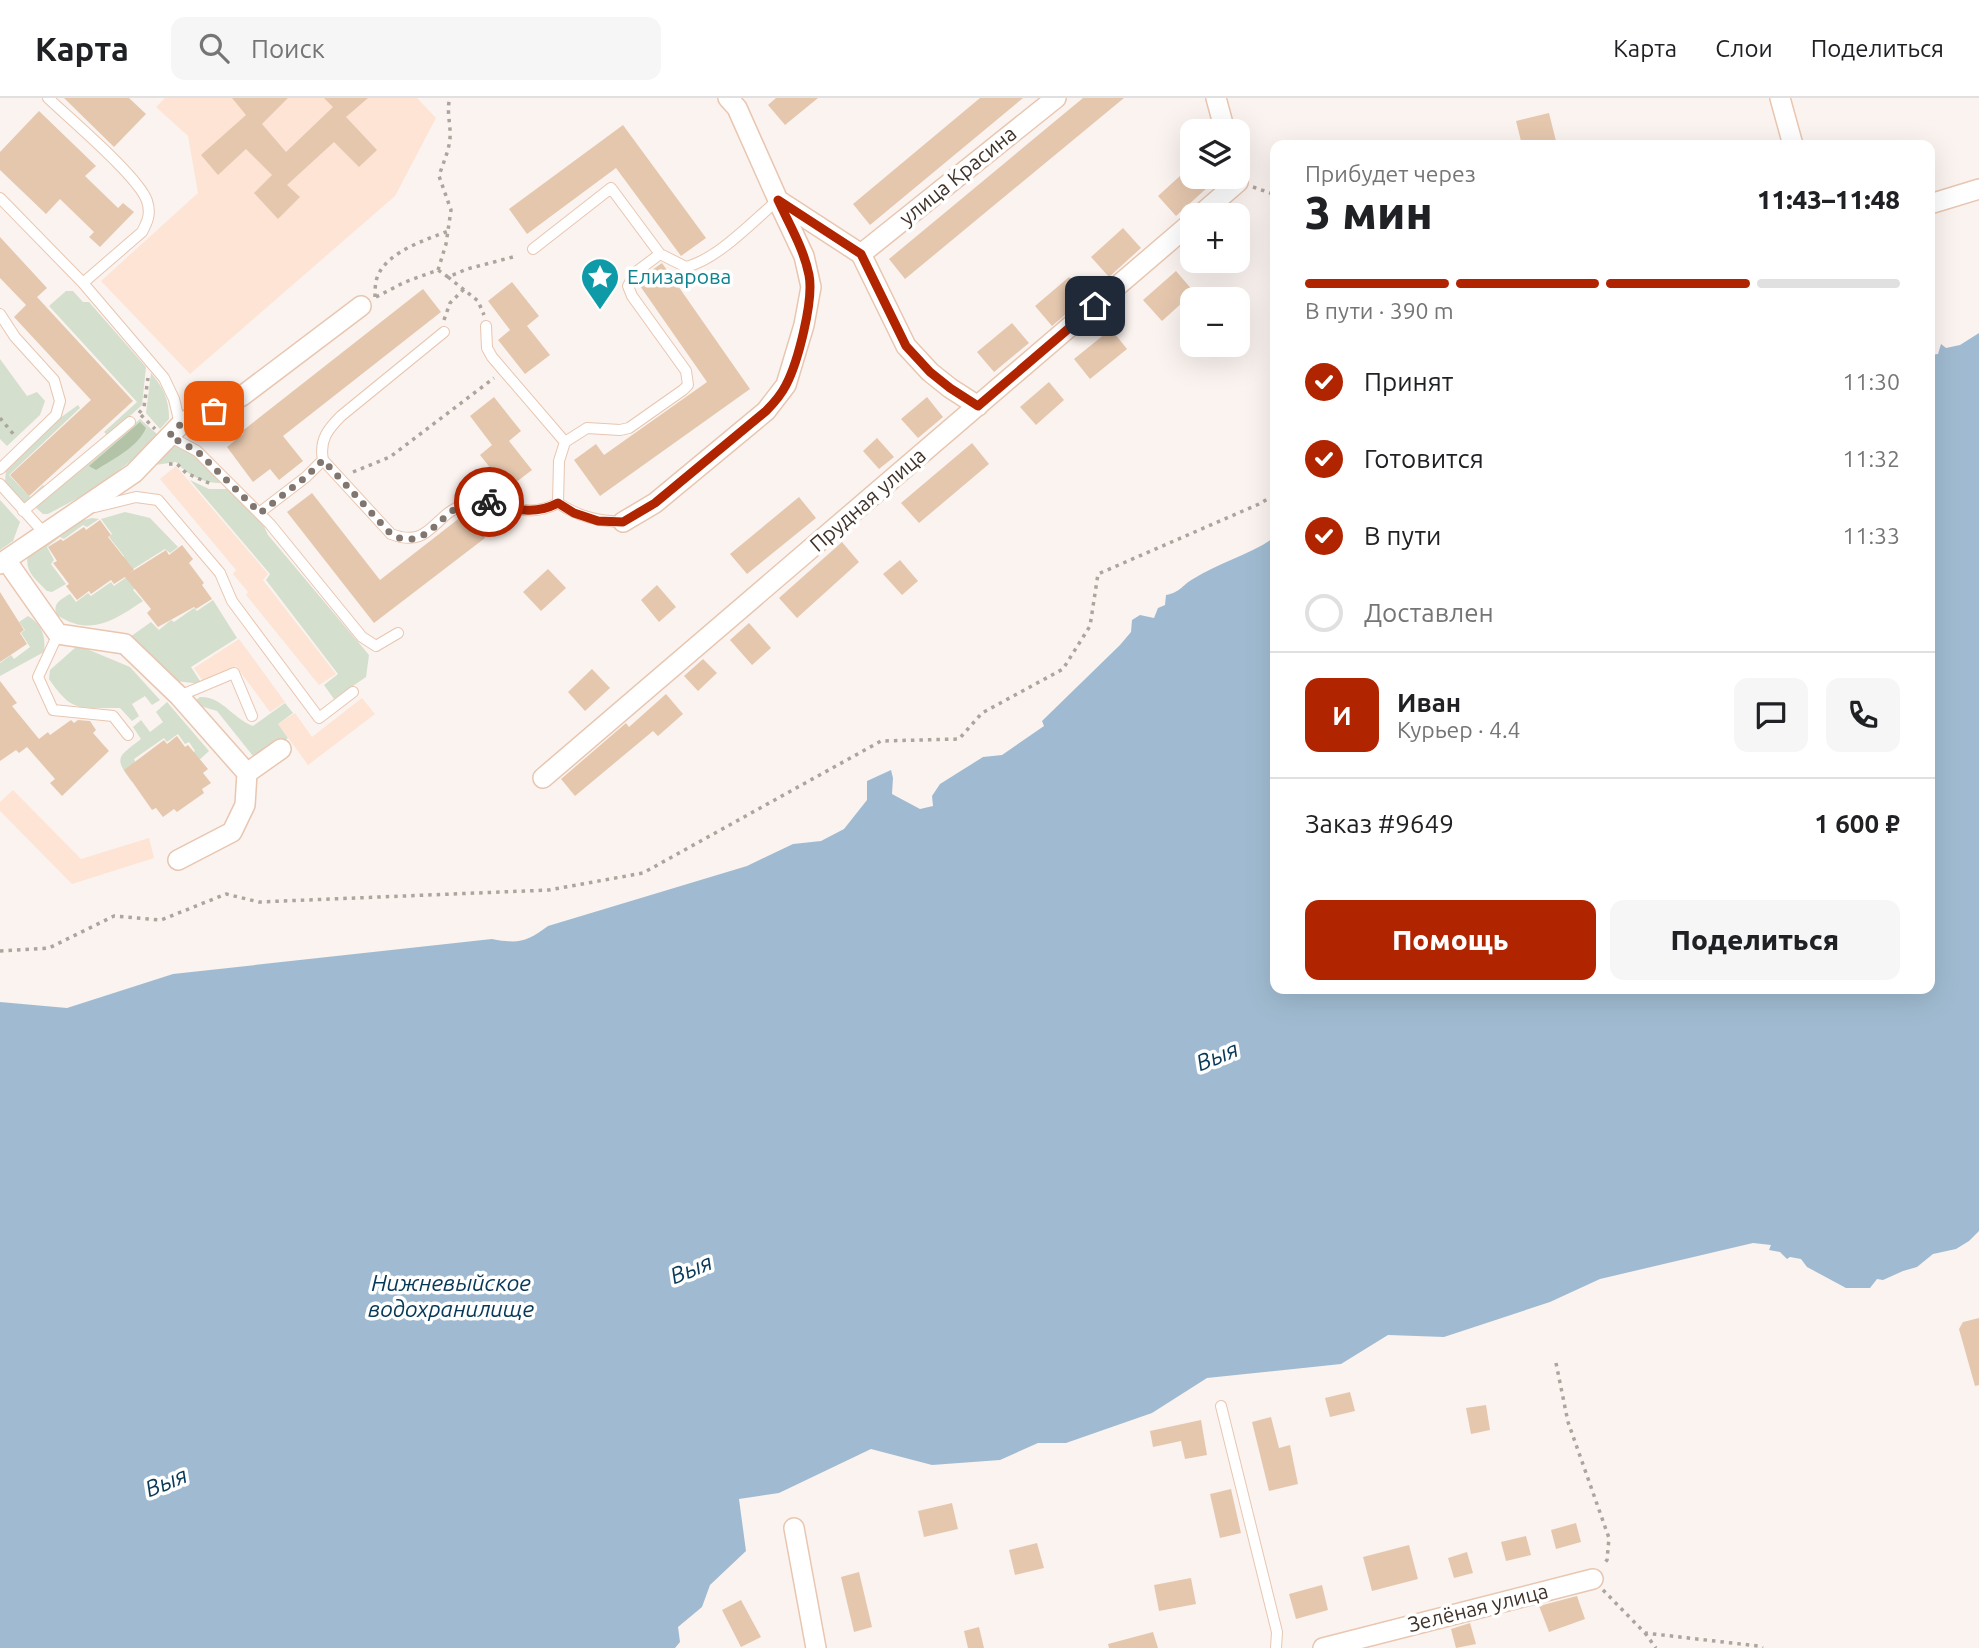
<!DOCTYPE html>
<html lang="ru">
<meta charset="utf-8">
<style>
:root{--surface:#fff;--page:#f6f6f6;--text:#202124;--muted:#757577;--line:#e0e0e0;--accent:#b02400}
body{margin:0;font-family:Ubuntu,sans-serif;background:var(--page);color:var(--text);height:100vh;display:flex;flex-direction:column;font-size:26px;white-space:nowrap}
*{box-sizing:border-box;margin:0}
p{font-size:23px;color:var(--muted)}
.icon{flex:none;width:38px;height:38px;fill:none;stroke:currentColor;stroke-width:2;stroke-linecap:round;stroke-linejoin:round}
.map{position:relative;flex:1;overflow:hidden}
.sheet{position:absolute;left:1270px;top:42px;width:665px;height:854px;display:flex;flex-direction:column;background:var(--surface);border-radius:14px;box-shadow:0 7px 28px #0002}
.sheet>*{flex:none}
.controls{position:absolute;left:1180px;top:21px;display:grid;gap:14px}
.controls a{display:grid;place-items:center;width:70px;height:70px;border-radius:14px;background:var(--surface);box-shadow:0 7px 28px #0002;font-size:35px}
.pin{position:absolute;display:grid;place-items:center;width:60px;height:60px;color:#fff;margin:-30px;border-radius:14px;box-shadow:0 4px 10px #0006}
.courier{position:absolute;display:grid;place-items:center;width:70px;height:70px;margin:-35px;border:5px solid #b02400;border-radius:50%;background:#fff;color:#222;box-shadow:0 2px 9px #0007}
.head em{font-style:normal;font-weight:800}
.head div{display:flex;flex-direction:column-reverse}
.head{display:flex;align-items:center;justify-content:space-between;height:119px;padding:0 35px}
h1{font-size:46px;font-weight:800;line-height:52px}
.bar{display:grid;grid-template-columns:repeat(4,1fr);gap:10px 7px;align-content:center;height:84px;padding:0 35px}
.bar i{height:9px;border-radius:5px;background:var(--line)}
.bar .selected{background:var(--accent)}
.bar p{grid-column:span 4}
.line{display:flex;align-items:center;gap:18px;padding:0 35px;border-top:2px solid var(--line)}
.line div{flex:1}
.round{display:grid;place-items:center;flex:none;width:74px;height:74px;border-radius:14px;background:var(--page)}
ol{padding:0 35px;list-style:none}
li{display:flex;align-items:center;gap:21px;height:77px}
li p{margin-inline-start:auto}
li .icon{padding:7px;border-radius:50%;background:var(--accent);color:#fff;stroke-width:4}
li:last-child{color:var(--muted)}
li i{width:38px;height:38px;border:4px solid var(--line);border-radius:50%}
.cta{display:flex;gap:14px;margin-top:auto;padding:14px 35px}
.cta a{flex:1;height:80px;border-radius:14px;background:var(--accent);color:#fff;font-size:28px;font-weight:800;line-height:80px;text-align:center}
.cta a+a{background:var(--page);color:var(--text)}
header{display:flex;align-items:center;gap:42px;box-sizing:border-box;height:98px;padding:0 35px;background:var(--surface);border-bottom:2px solid var(--line)}
header strong{font-size:33px}
nav{display:flex;gap:38px;margin-inline-start:auto;font-size:24px}
.search{width:490px;height:63px;background:var(--page);display:flex;align-items:center;gap:18px;box-sizing:border-box;padding:0 24px;border-radius:14px;color:var(--muted);font-size:26px}
.map>svg:first-child{display:block}
.built{fill:#fde4d4}
.green{fill:#d4dfcd}
.forest{fill:#b2c3a7}
.water{fill:#a0bbd1}
.building{fill:#e5c7ae}
.lines{fill:none;stroke-linecap:round;stroke-linejoin:round}
.lane-casing{stroke:#e8c6b0;stroke-width:12}
.street-casing{stroke:#e8c6b0;stroke-width:22}
.path{stroke:#aea49e;stroke-width:3.5;stroke-dasharray:3.5 5;stroke-linecap:butt}
.lane{stroke:#fff;stroke-width:10}
.street{stroke:#fff;stroke-width:19}
.done{stroke:#81766f;stroke-width:7;stroke-dasharray:0 12.6}
.route{stroke:#b02400;stroke-width:9}
.labels{text-anchor:middle;stroke-width:7;stroke-linejoin:round;paint-order:stroke}
.street-label{font-size:21px;fill:#40332a;stroke:#fff}
.culture-label{font-size:21px;fill:#0d838f;stroke:#fff;text-anchor:start}
.water-label{font-size:23px;font-style:italic;fill:#083958;stroke:#fff}
</style>
<header>
<strong>Карта</strong>
<div class="search"><svg class="icon" aria-label="search" viewBox="0 0 24 24"><circle cx="10" cy="10" r="6"/><path d="M15 15l6 6"/></svg>Поиск</div>
<nav><a>Карта</a><a>Слои</a><a>Поделиться</a></nav>
</header>
<div class="map">
<svg width="1979" height="1550" viewBox="0 0 1979 1550">
<rect width="100%" height="100%" fill="#fbf3ef"/>
<!-- built -->
<path class="built" d="M165 0H417L436 20 395 98 190 276 101 183 198 95 188 38 156 9Z
M176 368 268 476 263 482 336 576 319 587 246 497 248 494 233 476 236 472 160 381Z
M239 541 285 604 270 614 236 568 206 588 194 570Z
M362 600 375 616 308 667 278 626 295 615 312 639Z
M13 692 81 761 149 740 154 760 72 786 0 713V704Z"/>
<!-- green -->
<path class="green" d="M66 193H73L83 204H89L146 269 142 307 108 338 104 334 137 304 49 208Z
M0 261 27 298 37 294 45 303 40 317 7 348 0 341Z
M151 275C163 289 169 301 169 321L160 331 146 315Z
M78 307 80 310 9 377 30 399 43 387 46 391 25 406 5 384 6 371 60 320Z
M140 321 157 336 132 362 93 392 48 416H43L35 409Z
M174 346 189 352 224 385C205 386 188 378 176 364L155 367 152 364Z
M190 382 209 391H229L263 426 268 437 369 557 366 579 334 601 324 587 338 576 266 482 270 476Z
M0 402 20 424 13 443 0 452Z
M125 414 150 420 178 449 170 455 165 451 130 473 121 461 124 458 109 439 112 436 101 421Z
M92 420 99 421 87 429 83 427 64 441 60 439 47 449 54 462 51 466 66 486 52 494 47 493C33 479 23 472 29 452L76 424Z
M128 478 136 489 133 492 143 503C113 523 90 539 57 517 52 506 60 502 68 497L70 496 76 504 88 495 91 498 111 484 114 488Z
M213 502 237 540 191 569 202 586 167 582 130 539 151 524 159 532 171 522 174 524 194 510 197 513Z
M28 518C42 526 46 539 44 554L0 578V565L11 557 14 561 30 549 21 535 25 532 19 524Z
M76 549H82L130 569 160 602 152 607 145 598 132 606 139 618 132 623 120 610C79 609 73 616 49 581L50 572Z
M200 599C222 598 233 621 253 628L285 605 293 615 278 626 288 640 257 663 217 613 197 607 196 602Z
M167 604 209 653 197 664 191 657 195 653 189 644 185 646 178 636 167 644 164 640 134 661 136 666 132 684C113 659 118 659 141 641L133 629 141 622 150 634 163 624 156 614Z"/>
<!-- forest -->
<path class="forest" d="M140 324 146 330C138 349 113 361 96 372L89 368Z"/>
<!-- water -->
<path class="water" d="M1979 235V1133L1969 1143 1956 1151 1933 1156 1917 1169 1903 1173 1883 1182 1877 1181 1870 1190H1846L1807 1169 1801 1161 1790 1159 1787 1161 1780 1154 1769 1152 1771 1147 1753 1145 1600 1181 1550 1204 1444 1239 1388 1237 1341 1266 1207 1280 1152 1315 1066 1345H1038L1000 1362 932 1367 871 1351 779 1395 739 1401 746 1453 710 1487 702 1509 678 1529 680 1544 675 1550H0V904L67 910 173 876 492 841C518 846 527 844 548 828L747 768 793 746 821 743 844 731 867 702V683L891 672 893 680 892 696 920 711 933 708 932 698 940 686 983 659 1002 657 1044 628 1042 623 1120 547 1131 534 1132 522 1140 517 1154 520 1158 510 1165 507 1166 497C1181 494 1181 488 1193 481 1219 464 1251 457 1276 438V891H1930V257L1938 256 1941 246 1946 250 1960 247Z"/>
<!-- building -->
<path class="building" d="M64 0H129L146 16 114 49Z
M232 0H288L262 26 286 54 333 9 324 0H368L346 19 377 52 359 69 334 44 287 87 300 99 278 121 254 95 272 77 246 51 218 77 201 57 246 17Z
M776 0H818L785 27 768 7Z
M980 0H1023L870 127 853 106Z
M1083 0H1124L905 181 889 161Z
M39 13 96 68 85 78 118 110 123 105 134 114 100 149 89 139 94 134 60 101 46 116 0 72V54Z
M1549 15 1557 47H1522L1516 23Z
M623 27 706 140 681 158 616 70 527 136 509 111Z
M1192 67V79H1201L1209 88 1176 118 1158 98Z
M1123 130 1141 150 1109 179 1091 159Z
M0 139 47 190 37 199 133 303 29 398 10 377 91 302 14 219 26 207 0 180Z
M662 165 750 291 600 398 574 362 596 346 604 357 707 284 638 185 642 179Z
M1176 173 1194 194 1162 223 1143 202Z
M1069 179 1086 199 1052 228 1035 208Z
M512 184 539 218 527 228 550 257 525 276 498 242 510 232 488 203Z
M423 191 441 214 283 338 303 363 279 382 270 371 253 384 227 349 243 336 241 334Z
M1012 225 1029 245 994 274 977 254Z
M1111 231 1127 251 1090 281 1074 261Z
M1049 284 1064 302 1036 327 1020 309Z
M494 299 521 333 509 343 532 372 507 391 480 357 492 347 470 318Z
M927 299 943 319 918 340 901 321Z
M877 340 894 359 879 371 863 353Z
M972 345 989 366 919 425 901 405Z
M312 395 380 482 466 415 485 440 374 525 287 414Z
M799 399 816 420 747 476 730 456Z
M100 422 111 437 108 439 134 472 128 476 166 452 169 457 182 447 193 461 189 465 204 485 202 487 212 501 196 511 194 509 158 529 147 515 151 511 125 479 114 486 111 482 91 496 89 493 77 502 66 488 69 486 53 465 57 463 48 449 61 441 63 443 84 429 86 432Z
M842 444 859 464 797 520 779 500Z
M900 462 918 483 902 497 883 476Z
M548 471 566 490 541 513 523 494Z
M657 487 676 509 659 524 641 502Z
M0 494 24 532 20 535 27 546 0 564Z
M749 525 771 550 752 567 730 542Z
M703 561 717 575 698 593 684 578Z
M592 571 610 590 585 613 568 594Z
M0 583 17 605 12 608 39 641 48 634 50 637 71 622 74 625 78 622 90 623 96 632 93 635 109 653 62 698 50 685 55 681 27 649 19 655 16 652 0 663Z
M666 596 683 616 658 638 653 633 575 698 561 681 626 625 629 629Z
M177 638 185 649 188 647 208 671 203 675 211 685 202 691 204 695 177 714 174 711 163 719 156 710 152 712 124 672 164 642 167 646Z
M1979 1220V1287L1975 1288 1959 1231 1963 1224Z
M1350 1294 1355 1313 1330 1319 1325 1300Z
M1486 1307 1490 1332 1471 1336 1466 1310Z
M1271 1319 1279 1350 1290 1347 1298 1386 1269 1393 1252 1324Z
M1201 1322 1207 1357 1185 1361 1181 1343 1153 1349 1150 1333Z
M1231 1391 1241 1435 1220 1440 1210 1396Z
M952 1405 958 1431 924 1439 918 1413Z
M1576 1425 1581 1444 1556 1451 1551 1432Z
M1526 1438 1531 1457 1506 1463 1501 1444Z
M1037 1445 1044 1470 1015 1477 1009 1452Z
M1409 1447 1418 1481 1372 1493 1363 1459Z
M1467 1454 1473 1475 1454 1480 1448 1460Z
M859 1474 872 1529 854 1534 841 1479Z
M1191 1480 1196 1506 1159 1513 1154 1487Z
M1322 1487 1328 1512 1296 1521 1289 1496Z
M1577 1498 1585 1521 1549 1534 1539 1508Z
M741 1502 761 1539 741 1549 722 1512Z
M1470 1525 1476 1546 1456 1550 1451 1531Z
M979 1529 984 1550H968L964 1533Z
M1153 1534 1158 1550H1109L1108 1546Z"/>
<g class="lines">
<defs>
<path id="lane" d="M48 0C70 21 139 79 147 103 151 115 148 123 142 134L83 185
M0 100 83 185 164 280 174 301 180 326
M533 151 611 90 660 156
M0 216 15 239 54 282 60 303 56 317 0 371
M486 228 487 250 492 259 565 344
M169 338 197 353 270 426 362 539 376 548 398 535
M323 362C319 342 328 331 341 318L444 234
M0 386 45 436
M558 405 559 363 565 344 587 330 620 332 629 330 683 292 688 287 686 273 632 198 628 188 636 174 660 156 686 169C718 161 752 124 778 102
M95 409 136 399 158 402 220 475 232 503 319 620 353 594
M23 413 130 324
M259 415 306 379 323 362 391 436C432 452 433 414 467 406 501 397 521 425 558 405 579 419 598 423 623 424
M58 536 38 579 53 612 113 618 128 637
M179 598 234 575 252 618
M1221 1308 1277 1534 1276 1550"/>
<path id="street" d="M728 0 737 10 778 102 861 156 906 248 930 274 950 290 978 308
M1216 0 1225 33
M1780 0 1793 47
M1930 106 1979 91
M1200 117 1238 84 1237 79
M861 156 1056 0
M623 424 655 405 766 313 786 287 804 227 811 189 804 158 778 103
M6 462 58 536 125 546 179 598 247 675
M0 466 134 375 184 323 214 313 242 298 361 208
M543 680 1192 124
M178 762 232 734 245 707 247 675 281 651
M794 1430 816 1550
M1323 1550 1593 1481"/>
</defs>
<!-- lane casing -->
<use href="#lane" class="lane-casing"/>
<!-- street casing -->
<use href="#street" class="street-casing"/>
<!-- path -->
<path class="path" d="M1253 89 1276 97
M438 172 446 146 451 112 439 78C443 65 449 53 450 40 451 26 446 13 450 0
M448 179 478 203 484 217
M375 199C375 192 375 184 378 177 389 153 426 142 448 133
M376 199 405 184 438 172 448 179 467 171 513 159
M444 222 450 205 464 191
M139 315 144 309 148 280
M141 317 155 331
M0 320 15 338
M169 366H177L186 375 211 386
M353 374 390 359 494 280
M0 853 49 850 114 818 161 822 226 796 259 804 549 792 643 775 881 643 959 641 982 615 1063 571 1090 528 1098 476 1259 406 1276 396
M1556 1265 1568 1324 1609 1440 1607 1462 1603 1467
M1603 1492 1645 1535 1758 1548 1763 1550
M1645 1535 1656 1550"/>
<!-- lane -->
<use href="#lane" class="lane"/>
<!-- street -->
<use href="#street" class="street"/>
</g>
<g class="lines">
<!-- done -->
<path class="done" d="M214 313 184 323 169 338 197 353 260 415 306 379 323 362 391 436C397 439 404 443 412 441 441 436 446 399 489 404"/>
<!-- route -->
<path class="route" d="M489 404C513 411 534 418 558 405L574 415 598 423 623 424 655 405 766 313C774 305 781 297 786 287 798 264 814 202 809 177 804 151 789 126 778 102L861 156 906 248 930 274 950 290 978 308 1095 208"/>
</g>
<!-- icons -->
<defs>
<symbol id="sight-pin" viewBox="-11 -11 22 30"><path d="M0 17L-7.5 6A9.5 9.5 0 1 1 7.5 6Z" fill="#0f9aa8" stroke="#fff"/><path d="M0-6L1.8-2.2L6-1.7L2.9 1.2L3.7 5.4L0 3.3L-3.7 5.4L-2.9 1.2L-6-1.7L-1.8-2.2Z" fill="#fff"/></symbol>
</defs>
<g fill-rule="evenodd">
<use href="#sight-pin" x="578" y="157" width="44" height="60"/>
</g>
<g class="labels">
<!-- street labels -->
<g class="street-label">
<text transform="translate(958 78) rotate(-39)" y="7">улица Красина</text>
<text transform="translate(868 402) rotate(-41)" y="7">Прудная улица</text>
<text transform="translate(1478 1510) rotate(-14)" y="7">Зелёная улица</text>
</g>
<!-- culture labels -->
<g class="culture-label">
<text x="627" y="186">Елизарова</text>
</g>
<!-- water labels -->
<g class="water-label">
<text transform="translate(1217 958) rotate(-22)" y="8">Выя</text>
<text transform="translate(691 1171) rotate(-22)" y="8">Выя</text>
<text x="451" y="1193">Нижневыйское<tspan x="451" dy="26">водохранилище</tspan></text>
<text transform="translate(166 1384) rotate(-22)" y="8">Выя</text>
</g>
</g>
</svg>
<div class="controls">
<a><svg class="icon" aria-label="layers" viewBox="0 0 24 24"><path d="M12 4l9 5-9 5-9-5zM3 14l9 5 9-5"/></svg></a>
<a>+</a>
<a>−</a>
</div>
<div class="pin" style="left:214px;top:313px;background:#ea580c"><svg class="icon" aria-label="bag" viewBox="0 0 24 24"><path d="M5 8h14l-1 12H6zM9 8a3 3 0 0 1 6 0"/></svg></div>
<div class="pin" style="left:1095px;top:208px;background:#1f2937"><svg class="icon" aria-label="home" viewBox="0 0 24 24"><path d="M3 11l9-7 9 7M6 9v11h12V9"/></svg></div>
<div class="courier" style="left:489px;top:404px"><svg class="icon" aria-label="bike" viewBox="0 0 24 24"><circle cx="6" cy="16" r="4"/><circle cx="18" cy="16" r="4"/><path d="M6 16l4-8h5l3 8M10 8l3 8H6M13 5h3"/></svg></div>
<section class="sheet">
<div class="head"><div><h1>3 мин</h1><p>Прибудет через</p></div><em>11:43–11:48</em></div>
<div class="bar"><i class="selected"></i><i class="selected"></i><i class="selected"></i><i></i><p>В пути · 390 m</p></div>
<ol>
<li><svg class="icon" aria-label="check" viewBox="0 0 24 24"><path d="M5 12l5 5 9-10"/></svg>Принят<p>11:30</p></li>
<li><svg class="icon" aria-label="check" viewBox="0 0 24 24"><path d="M5 12l5 5 9-10"/></svg>Готовится<p>11:32</p></li>
<li><svg class="icon" aria-label="check" viewBox="0 0 24 24"><path d="M5 12l5 5 9-10"/></svg>В пути<p>11:33</p></li>
<li><i></i>Доставлен</li>
</ol>
<div class="line" style="height:126px"><b class="round" style="background:var(--accent);color:#fff">И</b><div><b>Иван</b><p>Курьер · 4.4</p></div><a class="round"><svg class="icon" aria-label="chat" viewBox="0 0 24 24"><path d="M4 5h16v11H9l-5 4z"/></svg></a><a class="round"><svg class="icon" aria-label="phone" viewBox="0 0 24 24"><path d="M5 4h4l2 5-3 2q2 4 5 5l2-3 5 2v4C11 20 4 13 5 4z"/></svg></a></div>
<div class="line" style="height:91px"><div>Заказ #9649</div><b>1 600 ₽</b></div>
<div class="cta"><a>Помощь</a><a>Поделиться</a></div>
</section>
</div>
